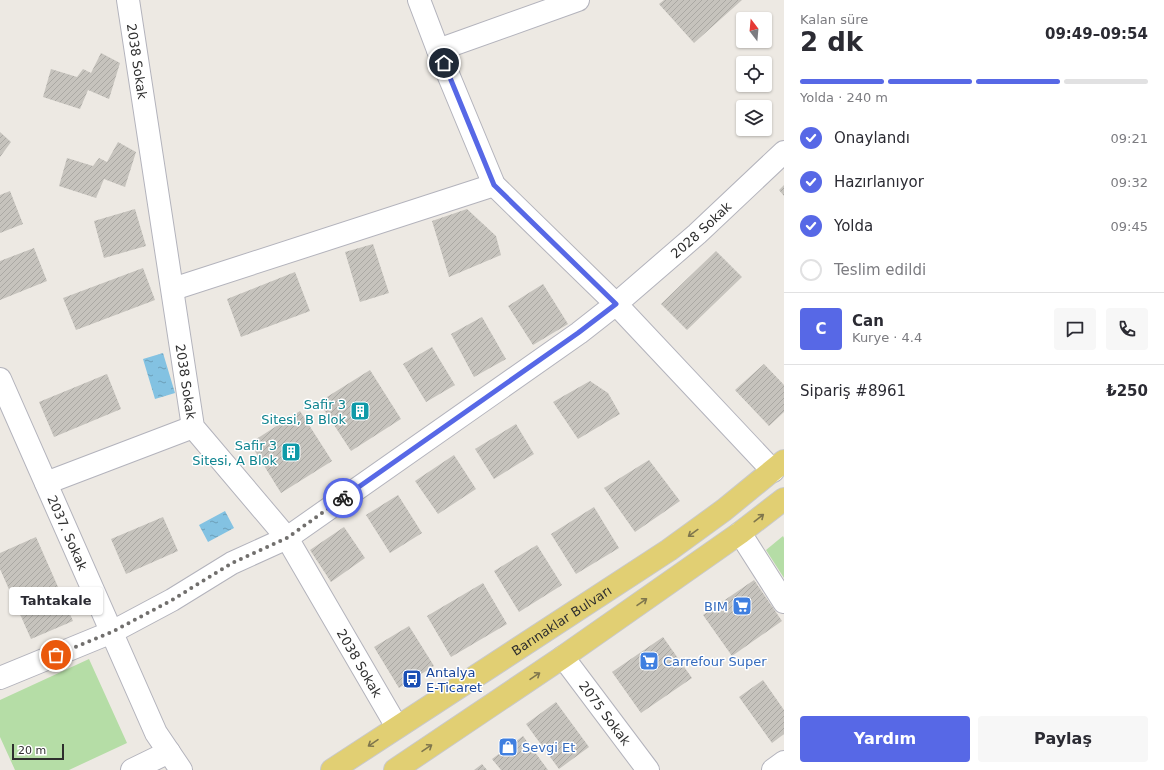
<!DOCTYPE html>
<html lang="tr">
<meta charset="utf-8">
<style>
:root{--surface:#fff;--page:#f7f7f7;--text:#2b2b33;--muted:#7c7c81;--line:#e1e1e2;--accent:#5768e6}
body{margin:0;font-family:"DejaVu Sans",sans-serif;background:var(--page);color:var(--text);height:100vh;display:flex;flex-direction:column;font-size:15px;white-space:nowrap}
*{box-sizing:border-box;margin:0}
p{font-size:13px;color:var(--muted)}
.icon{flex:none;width:22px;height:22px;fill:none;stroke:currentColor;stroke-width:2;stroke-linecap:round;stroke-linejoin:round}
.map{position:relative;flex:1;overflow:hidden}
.details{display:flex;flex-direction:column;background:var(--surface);width:380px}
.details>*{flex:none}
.needle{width:26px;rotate:344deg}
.buttons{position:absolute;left:736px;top:12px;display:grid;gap:8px}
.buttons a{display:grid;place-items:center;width:36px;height:36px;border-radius:4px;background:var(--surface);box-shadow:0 1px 3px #0004;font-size:20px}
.scale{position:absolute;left:12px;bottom:10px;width:52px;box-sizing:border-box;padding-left:4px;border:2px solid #2e2e2e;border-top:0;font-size:11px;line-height:14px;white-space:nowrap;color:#2e2e2e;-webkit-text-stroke:3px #fff;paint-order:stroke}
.pin{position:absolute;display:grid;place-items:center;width:34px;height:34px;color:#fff;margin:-17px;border:2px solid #fff;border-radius:50%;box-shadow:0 1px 4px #0007}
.courier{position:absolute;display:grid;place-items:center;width:40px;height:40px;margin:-20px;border:3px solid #5768e6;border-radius:50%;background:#fff;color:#222;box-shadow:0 1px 5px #0007}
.bubble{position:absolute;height:28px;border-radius:4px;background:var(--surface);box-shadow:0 1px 3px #0004;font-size:13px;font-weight:800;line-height:28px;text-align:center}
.headline em{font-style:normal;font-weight:800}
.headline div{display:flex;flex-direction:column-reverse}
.headline{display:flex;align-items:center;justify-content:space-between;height:68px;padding:0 16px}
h1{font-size:26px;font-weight:800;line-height:30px}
.bar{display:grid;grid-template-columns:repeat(4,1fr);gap:6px 4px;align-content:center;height:48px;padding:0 16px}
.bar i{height:5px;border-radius:3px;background:var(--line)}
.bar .current{background:var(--accent)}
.bar p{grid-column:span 4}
.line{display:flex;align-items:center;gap:10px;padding:0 16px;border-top:1px solid var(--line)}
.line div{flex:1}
.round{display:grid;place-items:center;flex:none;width:42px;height:42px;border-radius:4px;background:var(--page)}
ol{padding:0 16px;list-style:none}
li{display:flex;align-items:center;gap:12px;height:44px}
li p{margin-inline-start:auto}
li .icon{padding:4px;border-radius:50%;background:var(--accent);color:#fff;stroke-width:4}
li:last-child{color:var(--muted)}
li i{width:22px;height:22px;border:2px solid var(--line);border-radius:50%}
.cta{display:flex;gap:8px;margin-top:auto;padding:8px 16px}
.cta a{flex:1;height:46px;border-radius:4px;background:var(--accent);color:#fff;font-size:16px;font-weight:800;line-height:46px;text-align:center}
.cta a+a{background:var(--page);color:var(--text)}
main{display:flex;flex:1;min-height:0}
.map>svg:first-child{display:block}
.park{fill:#b5dda6}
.water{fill:url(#water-ripples)}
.building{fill:url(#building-hatch)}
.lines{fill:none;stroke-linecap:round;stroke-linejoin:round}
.minor-casing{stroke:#b3b3bc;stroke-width:24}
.major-casing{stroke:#c9c9c9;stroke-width:24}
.minor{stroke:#fff;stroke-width:22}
.major{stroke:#e1cf73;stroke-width:22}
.oneway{stroke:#7f764d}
.done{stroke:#716f6d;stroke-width:4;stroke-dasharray:0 7.2}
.route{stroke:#5768e6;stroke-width:5}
.labels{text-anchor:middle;stroke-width:3;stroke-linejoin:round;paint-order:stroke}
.street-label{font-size:13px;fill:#2e2e2e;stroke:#fff}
.culture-label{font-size:13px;fill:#0d838f;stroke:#fff;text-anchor:end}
.shop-label{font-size:13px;fill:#366cbe;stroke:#fff;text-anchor:start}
.transit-label{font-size:13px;fill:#164399;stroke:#fff;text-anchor:start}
</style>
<main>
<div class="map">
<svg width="784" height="770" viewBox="0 0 784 770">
<defs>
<pattern id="water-ripples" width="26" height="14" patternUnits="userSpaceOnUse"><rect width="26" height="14" fill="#83c2e2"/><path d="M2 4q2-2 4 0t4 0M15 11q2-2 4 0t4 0" fill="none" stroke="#6c9eb8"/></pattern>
<pattern id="building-hatch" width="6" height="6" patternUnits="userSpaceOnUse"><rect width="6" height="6" fill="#c6c3bd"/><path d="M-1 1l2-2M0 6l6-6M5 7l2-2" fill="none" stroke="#aaa8a3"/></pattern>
</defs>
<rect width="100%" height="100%" fill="#ede9e3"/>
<!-- park -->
<path class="park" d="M783 536 784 538V578L766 550Z
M89 659 127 743 69 770H15L0 737V700Z"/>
<!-- water -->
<path class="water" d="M163 353 175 393 155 399 143 359Z
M225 511 234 528 208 542 199 525Z"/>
<!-- building -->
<path class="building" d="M664 0H742L694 43 659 4Z
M101 53 120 63 109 99 88 90 80 109 43 97 51 69 77 77 83 69 91 73Z
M0 132 11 142 0 157Z
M118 142 136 152 125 187 104 179 96 198 59 186 67 158 93 166 99 158 107 162Z
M784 185V196L779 190Z
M10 191 23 224 0 233V195Z
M135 209 146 246 104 258 94 221Z
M467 209 496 236 501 255 449 277 432 221Z
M373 244 389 293 360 302 345 252Z
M34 248 47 281 0 300V261Z
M716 251 742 277 687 330 661 304Z
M143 268 155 300 76 330 63 298Z
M295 272 310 311 241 337 227 299Z
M543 284 568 324 533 345 508 306Z
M482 317 506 359 474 377 451 334Z
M432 347 455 385 426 402 403 364Z
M764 364 784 385V412L769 426 735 390Z
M370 370 401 419 351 451 319 402Z
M107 374 121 409 54 437 39 402Z
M590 381 608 393 620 414 578 439 553 402Z
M300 411 332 461 281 493 250 443Z
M516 424 534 454 494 479 475 449Z
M454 455 476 489 438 514 415 481Z
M649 460 680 501 635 532 604 488Z
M398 495 422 533 390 553 366 515Z
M594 507 619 548 576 574 551 534Z
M163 517 178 551 126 574 111 539Z
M344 527 365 558 331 582 310 550Z
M36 537 73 621 31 639 0 569V553Z
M537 545 562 585 519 612 494 571Z
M754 580 782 621 732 656 703 615Z
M483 583 507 624 451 657 427 616Z
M409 626 434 666 399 688 374 647Z
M663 637 692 678 641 713 612 672Z
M763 680 784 710V734L772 743 739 697Z
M556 702 589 747 559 769 526 724Z
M523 736 548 770H501L492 759Z
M482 764 487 770H474Z"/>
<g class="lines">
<defs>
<g id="minor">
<path id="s1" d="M128 0 193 427 287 538 397 727"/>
<path d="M438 50 578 0"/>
<path d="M173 289 494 185"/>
<path id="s2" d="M0 379 156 733 181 770"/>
<path id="s3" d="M773 471 616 304 697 234 784 152"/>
<path d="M46 483 193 427"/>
<path d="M740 533 784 602"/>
<path id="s4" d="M563 657 648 770"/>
<path d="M0 678 112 632 172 600 232 563 287 538 579 333 616 304 494 185 438 50 419 0"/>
<path d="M132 770 169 752"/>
<path d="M773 770 784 762"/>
</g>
<g id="major">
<path id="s5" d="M332 770 669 550 724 510 784 461"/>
<path d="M395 770 563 657 740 533 784 499"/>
</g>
</defs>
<!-- minor casing -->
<use href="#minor" class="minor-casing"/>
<!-- major casing -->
<use href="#major" class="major-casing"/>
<!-- minor -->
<use href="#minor" class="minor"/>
<!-- major -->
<use href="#major" class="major"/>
</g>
<!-- one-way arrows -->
<defs><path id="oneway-shaft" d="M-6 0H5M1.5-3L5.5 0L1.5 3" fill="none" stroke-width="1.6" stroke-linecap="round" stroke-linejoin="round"/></defs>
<g class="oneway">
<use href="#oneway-shaft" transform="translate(759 518) rotate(-38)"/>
<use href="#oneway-shaft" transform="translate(693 533) rotate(144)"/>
<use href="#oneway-shaft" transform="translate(642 602) rotate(-35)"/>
<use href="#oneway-shaft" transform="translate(535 676) rotate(-34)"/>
<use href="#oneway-shaft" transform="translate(373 743) rotate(146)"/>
<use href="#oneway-shaft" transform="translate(427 748) rotate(-34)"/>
</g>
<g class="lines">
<!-- done -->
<path class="done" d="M56 655 112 632 172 600 232 563 287 538 343 498"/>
<!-- route -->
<path class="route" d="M343 498 578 333 616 304 494 185 444 63"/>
</g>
<!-- icons -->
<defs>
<symbol id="building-square" viewBox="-11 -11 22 22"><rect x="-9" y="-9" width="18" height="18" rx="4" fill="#0f9aa8" stroke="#fff"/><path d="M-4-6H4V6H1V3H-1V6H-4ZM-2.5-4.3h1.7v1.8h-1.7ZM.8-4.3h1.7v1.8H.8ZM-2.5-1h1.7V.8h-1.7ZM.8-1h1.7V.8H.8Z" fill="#fff"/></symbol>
<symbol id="supermarket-square" viewBox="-11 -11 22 22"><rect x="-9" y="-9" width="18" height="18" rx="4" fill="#3f7fe0" stroke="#fff"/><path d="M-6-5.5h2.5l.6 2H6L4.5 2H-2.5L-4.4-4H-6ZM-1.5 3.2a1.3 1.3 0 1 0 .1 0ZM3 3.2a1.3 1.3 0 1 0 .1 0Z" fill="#fff"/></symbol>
<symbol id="bus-square" viewBox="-11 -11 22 22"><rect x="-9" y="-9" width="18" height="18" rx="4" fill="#1a4fb4" stroke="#fff"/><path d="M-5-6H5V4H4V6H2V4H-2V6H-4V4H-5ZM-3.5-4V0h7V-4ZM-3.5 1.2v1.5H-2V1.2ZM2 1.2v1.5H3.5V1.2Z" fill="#fff"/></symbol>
<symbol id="shop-square" viewBox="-11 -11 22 22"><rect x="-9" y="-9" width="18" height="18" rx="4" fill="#3f7fe0" stroke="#fff"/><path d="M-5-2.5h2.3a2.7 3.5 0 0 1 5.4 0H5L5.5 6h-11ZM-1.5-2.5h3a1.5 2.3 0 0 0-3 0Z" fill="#fff"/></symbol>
</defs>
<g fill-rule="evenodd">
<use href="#building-square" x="349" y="400" width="22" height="22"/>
<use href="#building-square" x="280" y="441" width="22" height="22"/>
<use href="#supermarket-square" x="731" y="595" width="22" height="22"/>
<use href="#supermarket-square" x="638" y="650" width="22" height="22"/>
<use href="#bus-square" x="401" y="668" width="22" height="22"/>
<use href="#shop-square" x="497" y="736" width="22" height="22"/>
</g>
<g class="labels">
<!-- street labels -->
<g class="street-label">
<text dy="5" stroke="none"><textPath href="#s1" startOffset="62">2038 Sokak</textPath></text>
<text dy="5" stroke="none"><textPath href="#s3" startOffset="342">2028 Sokak</textPath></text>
<text dy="5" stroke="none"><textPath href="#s1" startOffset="386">2038 Sokak</textPath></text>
<text dy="5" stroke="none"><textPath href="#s2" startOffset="168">2037. Sokak</textPath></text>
<text dy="5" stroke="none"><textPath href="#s5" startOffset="274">Barınaklar Bulvarı</textPath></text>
<text dy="5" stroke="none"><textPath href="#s1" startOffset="722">2038 Sokak</textPath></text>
<text dy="5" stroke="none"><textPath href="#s4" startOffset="70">2075 Sokak</textPath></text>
</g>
<!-- culture labels -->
<g class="culture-label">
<text x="346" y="409">Safir 3<tspan x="346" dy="15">Sitesi, B Blok</tspan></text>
<text x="277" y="450">Safir 3<tspan x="277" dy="15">Sitesi, A Blok</tspan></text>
</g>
<!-- shop labels -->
<g class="shop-label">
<text x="728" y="611" text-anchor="end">BIM</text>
<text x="663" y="666">Carrefour Super</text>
<text x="522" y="752">Sevgi Et</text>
</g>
<!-- transit labels -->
<g class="transit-label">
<text x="426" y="677">Antalya<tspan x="426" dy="15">E-Ticaret</tspan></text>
</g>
</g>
</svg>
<div class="buttons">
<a><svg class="needle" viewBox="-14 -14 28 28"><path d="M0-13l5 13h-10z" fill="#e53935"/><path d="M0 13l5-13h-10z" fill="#7c7c81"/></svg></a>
<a><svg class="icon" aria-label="locate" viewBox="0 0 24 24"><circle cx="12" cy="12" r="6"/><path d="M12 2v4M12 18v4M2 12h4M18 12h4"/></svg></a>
<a><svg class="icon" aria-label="layers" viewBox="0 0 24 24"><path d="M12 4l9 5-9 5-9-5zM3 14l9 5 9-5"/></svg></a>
</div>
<div class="scale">20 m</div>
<div class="pin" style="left:56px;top:655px;background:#ea580c"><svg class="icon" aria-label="bag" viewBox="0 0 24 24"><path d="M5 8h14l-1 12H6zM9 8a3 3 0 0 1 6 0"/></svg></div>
<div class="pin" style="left:444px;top:63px;background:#1f2937"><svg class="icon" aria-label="home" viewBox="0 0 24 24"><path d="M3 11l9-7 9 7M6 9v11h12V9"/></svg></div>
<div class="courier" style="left:343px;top:498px"><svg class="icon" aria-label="bike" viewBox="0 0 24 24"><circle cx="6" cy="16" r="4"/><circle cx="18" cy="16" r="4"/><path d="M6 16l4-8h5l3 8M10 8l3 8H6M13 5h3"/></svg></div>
<div class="bubble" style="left:9px;top:587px;width:94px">Tahtakale</div>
</div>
<section class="details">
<div class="headline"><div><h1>2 dk</h1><p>Kalan süre</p></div><em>09:49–09:54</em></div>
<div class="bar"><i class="current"></i><i class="current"></i><i class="current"></i><i></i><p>Yolda · 240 m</p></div>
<ol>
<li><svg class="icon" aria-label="check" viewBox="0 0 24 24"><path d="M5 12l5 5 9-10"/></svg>Onaylandı<p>09:21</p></li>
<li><svg class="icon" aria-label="check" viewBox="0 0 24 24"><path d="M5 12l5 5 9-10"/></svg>Hazırlanıyor<p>09:32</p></li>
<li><svg class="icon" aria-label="check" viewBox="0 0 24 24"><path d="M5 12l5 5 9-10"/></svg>Yolda<p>09:45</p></li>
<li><i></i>Teslim edildi</li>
</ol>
<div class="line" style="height:72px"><b class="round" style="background:var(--accent);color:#fff">C</b><div><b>Can</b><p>Kurye · 4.4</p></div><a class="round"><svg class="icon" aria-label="chat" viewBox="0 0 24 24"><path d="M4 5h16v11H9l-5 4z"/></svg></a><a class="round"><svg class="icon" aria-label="phone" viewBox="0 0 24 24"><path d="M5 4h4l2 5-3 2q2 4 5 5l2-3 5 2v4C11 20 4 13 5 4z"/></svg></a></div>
<div class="line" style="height:52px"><div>Sipariş #8961</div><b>₺250</b></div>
<div class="cta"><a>Yardım</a><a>Paylaş</a></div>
</section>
</main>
